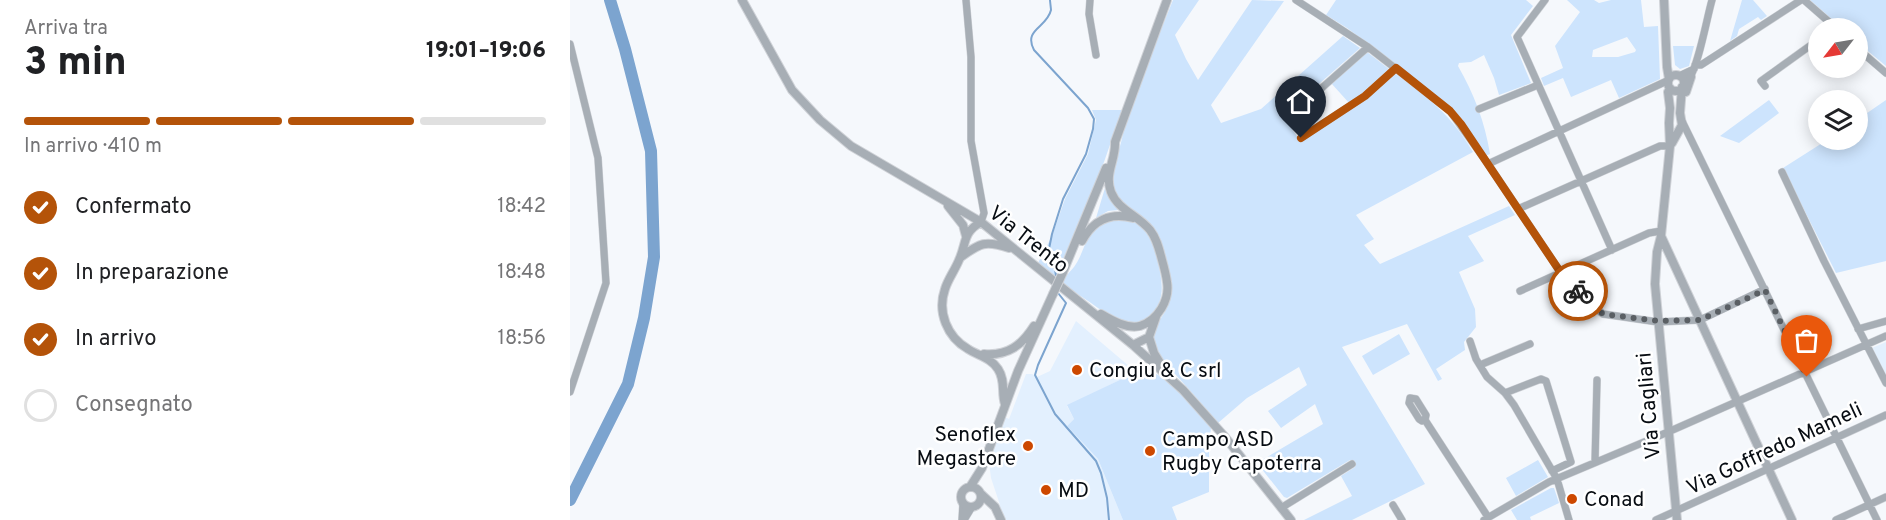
<!DOCTYPE html>
<html lang="it">
<meta charset="utf-8">
<style>
:root{--surface:#fff;--page:#f2f2f2;--text:#202124;--muted:#757577;--line:#e0e0e0;--accent:#b45309}
body{margin:0;font-family:Overpass,sans-serif;background:var(--page);color:var(--text);height:100vh;display:flex;flex-direction:column;font-size:22px;white-space:nowrap}
*{box-sizing:border-box;margin:0}
p{font-size:20px;color:var(--muted)}
.icon{flex:none;width:33px;height:33px;fill:none;stroke:currentColor;stroke-width:2;stroke-linecap:round;stroke-linejoin:round}
.map{position:relative;flex:1;overflow:hidden}
.panel{display:flex;flex-direction:column;background:var(--surface);width:570px}
.panel>*{flex:none}
.needle{width:39px;rotate:239deg}
.buttons{position:absolute;left:1238px;top:18px;display:grid;gap:12px}
.buttons a{display:grid;place-items:center;width:60px;height:60px;border-radius:50%;background:var(--surface);box-shadow:0 3px 15px #0003;font-size:30px}
.pin{position:absolute;display:grid;place-items:center;width:51px;height:51px;color:#fff;margin:-62px -26px;border-radius:50% 50% 50% 0;rotate:-45deg;box-shadow:0 0 6px #0007}
.pin .icon{rotate:45deg}
.courier{position:absolute;display:grid;place-items:center;width:60px;height:60px;margin:-30px;border:4px solid #b45309;border-radius:50%;background:#fff;color:#222;box-shadow:0 2px 8px #0007}
.summary em{font-style:normal;font-weight:800}
.summary div{display:flex;flex-direction:column-reverse}
.summary{display:flex;align-items:center;justify-content:space-between;height:102px;padding:0 24px}
h1{font-size:39px;font-weight:800;line-height:45px}
.bar{display:grid;grid-template-columns:repeat(4,1fr);gap:9px 6px;align-content:center;height:72px;padding:0 24px}
.bar i{height:8px;border-radius:4px;background:var(--line)}
.bar .selected{background:var(--accent)}
.bar p{grid-column:span 4}
ol{padding:0 24px;list-style:none}
li{display:flex;align-items:center;gap:18px;height:66px}
li p{margin-inline-start:auto}
li .icon{padding:6px;border-radius:50%;background:var(--accent);color:#fff;stroke-width:4}
li:last-child{color:var(--muted)}
li i{width:33px;height:33px;border:3px solid var(--line);border-radius:50%}
main{display:flex;flex:1;min-height:0}
.map>svg:first-child{display:block}
.built{fill:#e3f0fe}
.green{fill:#cde4fd;fill-rule:evenodd}
.lines{fill:none;stroke-linecap:round;stroke-linejoin:round}
.stream{stroke:#7ca4cf;stroke-width:2}
.river{stroke:#7ca4cf;stroke-width:12}
.minor-casing{stroke:#cfd2d7;stroke-width:8}
.tertiary-casing{stroke:#cfd2d7;stroke-width:10}
.minor{stroke:#a7aeb5;stroke-width:7}
.tertiary{stroke:#a7aeb5;stroke-width:8}
.tertiary-bridge-casing{stroke:#cfd2d7;stroke-width:10;stroke-linecap:butt}
.tertiary-bridge{stroke:#a7aeb5;stroke-width:8}
.done{stroke:#5a5f64;stroke-width:6;stroke-dasharray:0 10.8}
.route{stroke:#b45309;stroke-width:8}
.poi-dot{fill:#cd4800;stroke:#fff;stroke-width:2}
.labels{text-anchor:middle;stroke-width:5;stroke-linejoin:round;paint-order:stroke}
.street-label{font-size:21px;fill:#070c12;stroke:#fff}
.poi-label{font-size:21px;fill:#070c12;stroke:#fff;text-anchor:start}
</style>
<main>
<section class="panel">
<div class="summary"><div><h1>3 min</h1><p>Arriva tra</p></div><em>19:01–19:06</em></div>
<div class="bar"><i class="selected"></i><i class="selected"></i><i class="selected"></i><i></i><p>In arrivo · 410 m</p></div>
<ol>
<li><svg class="icon" aria-label="check" viewBox="0 0 24 24"><path d="M5 12l5 5 9-10"/></svg>Confermato<p>18:42</p></li>
<li><svg class="icon" aria-label="check" viewBox="0 0 24 24"><path d="M5 12l5 5 9-10"/></svg>In preparazione<p>18:48</p></li>
<li><svg class="icon" aria-label="check" viewBox="0 0 24 24"><path d="M5 12l5 5 9-10"/></svg>In arrivo<p>18:56</p></li>
<li><i></i>Consegnato</li>
</ol>
</section>
<div class="map">
<svg width="1316" height="520" viewBox="0 0 1316 520">
<rect width="100%" height="100%" fill="#f5f8fc"/>
<!-- built -->
<path class="built" d="M506 321 566 372 497 406 504 419 497 426 528 459 553 520H435L428 510 430 505 421 478 419 462 435 417 439 419 456 374H462L467 377 480 371Z
M1316 342V375L1302 348Z"/>
<!-- green -->
<path class="green" d="M603 0H629L605 35 616 59 628 80 682 0 714 1 641 105 651 123 691 109 773 36 790 48 742 90 746 96 720 112 716 120 730 141 791 102 824 73C859 98 881 115 903 152L786 215 804 239 794 245 810 264 939 206 945 215 898 236 914 261 889 272 905 309 906 327 894 342 895 350 866 369 872 379 868 381 837 324 772 347 855 484 782 520H734L782 496 771 476 785 467 780 460 717 498 714 497 687 463 753 424 745 404 711 428 698 411 737 385 729 367 677 398 648 423C637 410 626 397 615 385 603 370 586 361 583 341 580 326 596 317 598 303 599 294 595 259 593 248 586 212 544 213 542 182 541 166 551 149 553 133L584 47Z
M766 0H956L963 6 941 35 961 83 929 95 924 78 914 55 901 62 889 63 888 66C904 94 915 122 920 154L915 156 892 119 877 104 777 28 756 15Z
M997 0H1024L1029 3 1041 0H1071L1074 27 1088 26 1090 79 1049 98 1041 80 1001 97 993 78 974 86 971 78 993 68 985 46 1010 12ZM1057 37 1066 50 1065 52 1048 57H1022L1023 50Z
M1172 0H1183L1197 16 1191 20 1188 17 1169 29 1167 36 1160 41Z
M1240 0H1316V66L1287 42V28H1272Z
M1103 46H1124L1119 66 1110 69 1105 65Z
M797 52 819 69 780 104 761 83Z
M1199 100 1209 113 1169 143 1150 136Z
M1316 100V261L1266 273 1213 168 1257 140H1287V120Z
M522 110H552L534 162 489 269 497 275C500 271 504 268 506 264 515 250 518 226 536 220 569 210 582 236 588 262 592 281 596 298 582 314 578 319 570 324 563 324 545 323 529 308 515 299 498 288 483 276 468 263L482 236 495 199 518 154 526 120Z
M535 188 539 198 548 210 538 211 526 218Z
M829 334 840 354 803 375 792 356Z
M575 368 577 371C595 372 629 413 641 428L639 444V492L602 507 607 520H553L528 459 497 426 504 419 497 405Z
M968 460 978 477 946 496 936 478Z
M981 488H984L989 503 960 517 961 520H947L941 510Z"/>
<g class="lines">
<!-- stream -->
<path class="stream" d="M480 0C480 1 481 9 481 10 477 28 453 29 464 50L518 108 524 119 523 129 516 154 493 199 482 234 477 259 485 269 486 276
M488 293 496 303 468 365 465 375 485 414 526 461 531 473 537 498 539 520"/>
<!-- river -->
<path class="river" d="M0 500 58 384 74 318 84 257 81 151 55 49 40 0"/>
<defs>
<path id="minor" d="M396 0 401 57V141L414 213 411 222
M520 0 519 14 526 55
M726 0 798 47 880 111 918 164 991 273 1024 307 1033 314 1088 322 1130 320 1195 289
M975 0 947 37 1042 250
M1234 0 1266 28
M0 44 28 158 36 283 0 392
M1287 48 1316 73
M1125 65H1131L1231 0
M1109 76 1124 69
M1118 80C1128 69 1137 17 1142 0
M1195 86 1191 81 1248 40
M746 93 798 47
M909 109 968 85
M1112 121 1307 520
M731 138 795 96 826 68
M918 164 1099 80
M1212 172 1254 261 1316 383
M948 209 1090 146H1100
M950 291 1079 233 1091 231
M1288 329 1316 321
M900 341 906 359 917 377 935 393 944 405 987 479 999 520
M910 365 960 344
M935 393 971 379 976 381 1001 462 982 471
M855 420 852 421 849 419 839 403 840 398 846 399 856 415 855 420 918 517
M1025 462 1027 380
M823 505 832 520
M711 508 782 464
M392 520 393 503
M394 520 402 507
M914 520 979 482 1098 432 1316 336
M1086 520 1316 415
M1266 520 1316 497"/>
<path id="tertiary" d="M172 0 222 90 250 120 281 146 411 222 563 345 613 390 655 437 721 520
M1094 0 1097 67 1099 79
M1098 83a8 8 0 1 1 16 0a8 8 0 1 1-16 0Z
M1100 88 1098 92 1100 108 1099 123 1100 146 1091 236 1087 252 1085 284 1107 520
M1116 92 1121 77
M1102 143 1112 125 1110 113 1112 87
M378 206 393 225 396 236
M411 222C392 233 397 243 389 260 385 270 378 279 375 289 367 312 377 337 398 349 409 356 421 358 428 369 436 381 431 393 435 404
M1091 236 1222 520
M512 241C523 220 541 212 563 218
M391 257C410 243 415 240 439 248
M493 272 536 168
M531 314C543 321 557 329 570 326 588 320 600 300 597 282 596 275 594 267 592 260 589 249 587 239 580 230 568 215 548 210 541 192 534 173 546 160 545 142L597 0
M579 337 584 353 592 366
M563 345 579 337 586 317
M414 354C438 356 452 345 464 326
M391 497a10 10 0 1 1 20 0a10 10 0 1 1-20 0Z
M400 487 412 468 448 371 483 294
M411 494 425 507 431 520"/>
</defs>
<!-- minor casing -->
<use href="#minor" class="minor-casing"/>
<!-- tertiary casing -->
<use href="#tertiary" class="tertiary-casing"/>
<!-- minor -->
<use href="#minor" class="minor"/>
<!-- tertiary -->
<use href="#tertiary" class="tertiary"/>
<defs>
<path id="tertiary-bridge" d="M483 294 493 272"/>
</defs>
<!-- tertiary-bridge casing -->
<use href="#tertiary-bridge" class="tertiary-bridge-casing"/>
<!-- tertiary-bridge -->
<use href="#tertiary-bridge" class="tertiary-bridge"/>
</g>
<g class="lines">
<!-- done -->
<path class="done" d="M1008 291 1033 314 1088 321 1130 320 1195 290 1237 377"/>
<!-- route -->
<path class="route" d="M731 138 795 96 826 68 880 111 891 124 991 273 1008 291"/>
</g>
<!-- markers -->
<g class="poi-dot">
<circle cx="507" cy="370" r="6"/>
<circle cx="458" cy="446" r="6"/>
<circle cx="580" cy="451" r="6"/>
<circle cx="476" cy="490" r="6"/>
<circle cx="1002" cy="499" r="6"/>
</g>
<g class="labels">
<!-- street labels -->
<g class="street-label">
<text transform="translate(459 239) rotate(38)" y="7">Via Trento</text>
<text transform="translate(1078 406) rotate(-95)" y="7">Via Cagliari</text>
<text transform="translate(1204 448) rotate(-25)" y="7">Via Goffredo Mameli</text>
</g>
<!-- poi labels -->
<g class="poi-label">
<text x="519" y="377">Congiu &amp; C srl</text>
<text x="446" y="441" text-anchor="end">Senoflex<tspan x="446" dy="24">Megastore</tspan></text>
<text x="592" y="446">Campo ASD<tspan x="592" dy="24">Rugby Capoterra</tspan></text>
<text x="488" y="497">MD</text>
<text x="1014" y="506">Conad</text>
</g>
</g>
</svg>
<div class="buttons">
<a><svg class="needle" viewBox="-14 -14 28 28"><path d="M0-13l5 13h-10z" fill="#e53935"/><path d="M0 13l5-13h-10z" fill="#757577"/></svg></a>
<a><svg class="icon" aria-label="layers" viewBox="0 0 24 24"><path d="M12 4l9 5-9 5-9-5zM3 14l9 5 9-5"/></svg></a>
</div>
<div class="pin" style="left:1237px;top:377px;background:#ea580c"><svg class="icon" aria-label="bag" viewBox="0 0 24 24"><path d="M5 8h14l-1 12H6zM9 8a3 3 0 0 1 6 0"/></svg></div>
<div class="pin" style="left:731px;top:138px;background:#1f2937"><svg class="icon" aria-label="home" viewBox="0 0 24 24"><path d="M3 11l9-7 9 7M6 9v11h12V9"/></svg></div>
<div class="courier" style="left:1008px;top:291px"><svg class="icon" aria-label="bike" viewBox="0 0 24 24"><circle cx="6" cy="16" r="4"/><circle cx="18" cy="16" r="4"/><path d="M6 16l4-8h5l3 8M10 8l3 8H6M13 5h3"/></svg></div>
</div>
</main>
